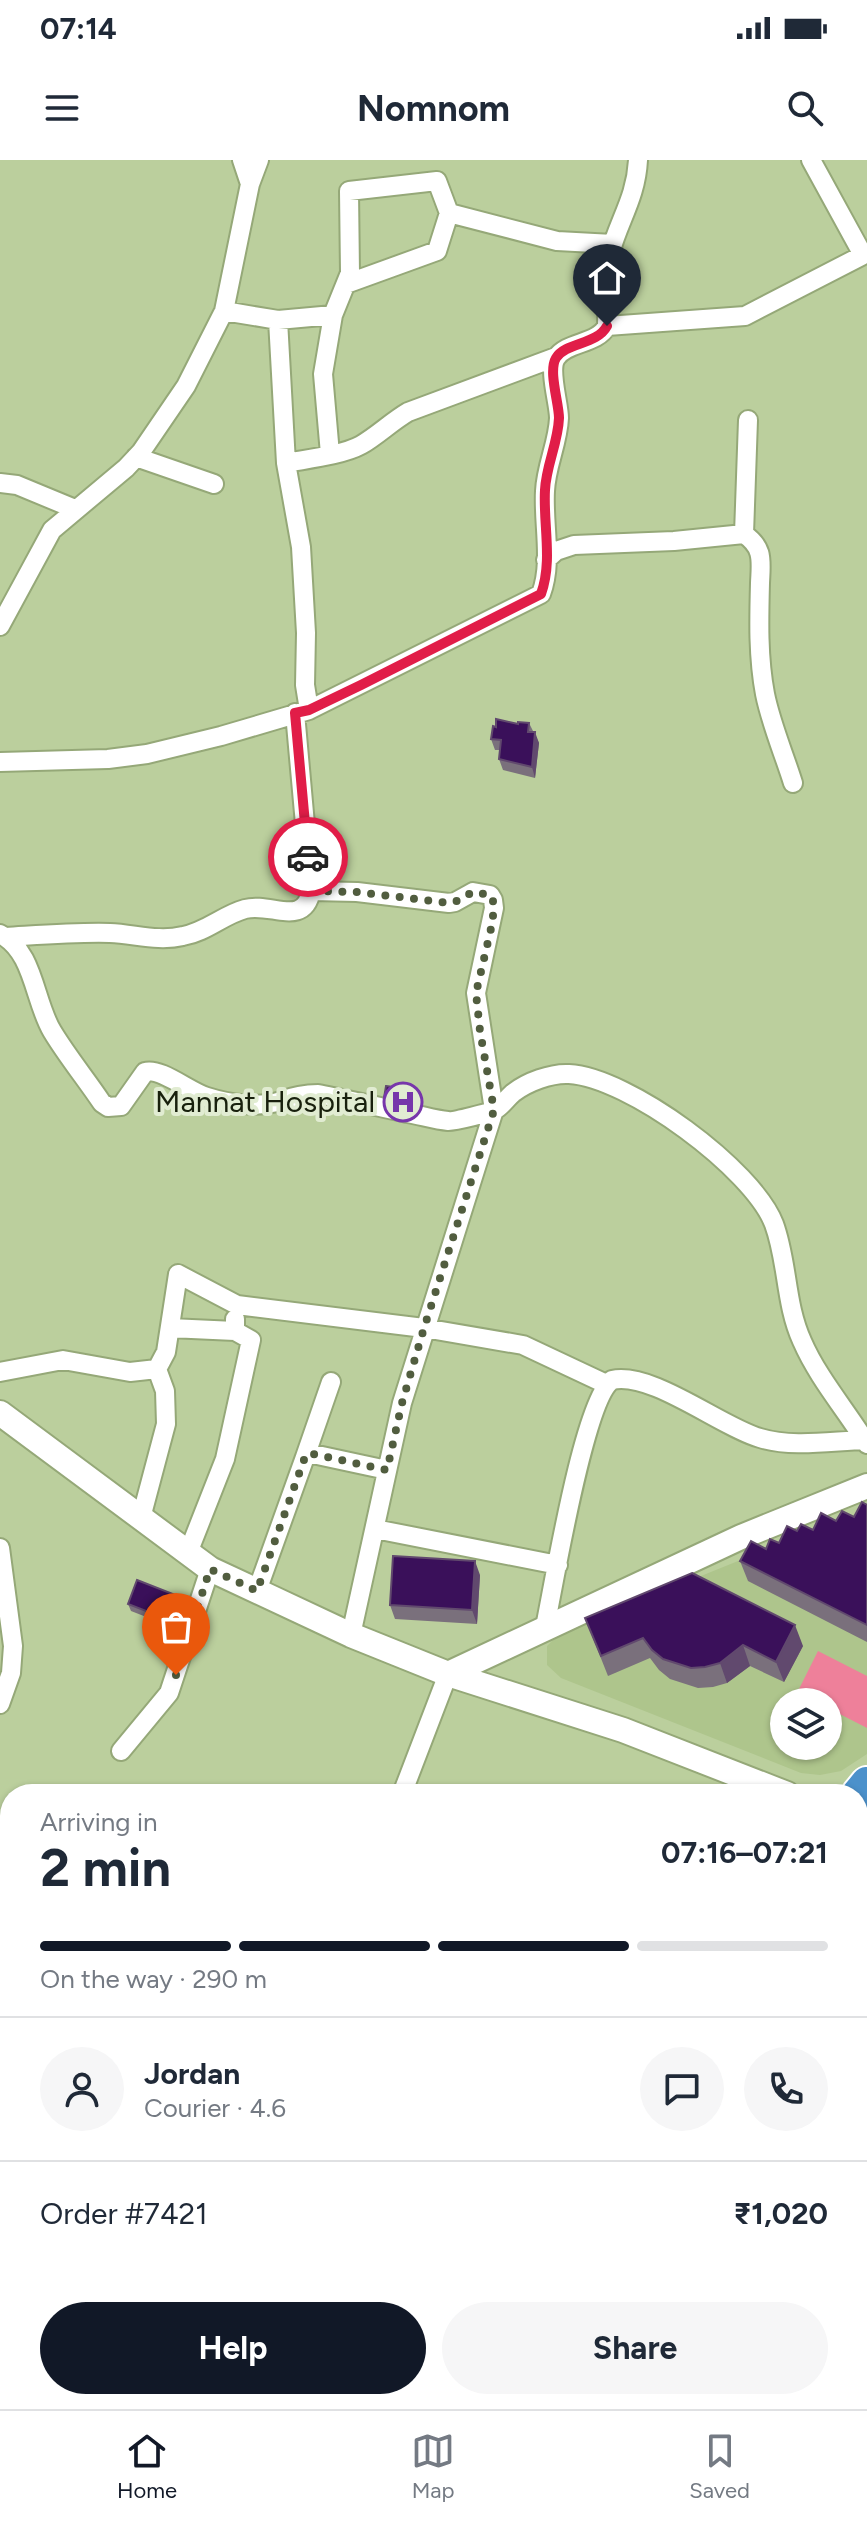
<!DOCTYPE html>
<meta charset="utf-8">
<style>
:root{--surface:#fff;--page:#f6f6f7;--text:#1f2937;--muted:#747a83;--line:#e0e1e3;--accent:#111827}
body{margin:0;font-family:Figtree,sans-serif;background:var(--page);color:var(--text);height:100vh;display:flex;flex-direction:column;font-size:30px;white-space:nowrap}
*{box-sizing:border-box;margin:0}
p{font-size:26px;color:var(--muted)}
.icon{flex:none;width:44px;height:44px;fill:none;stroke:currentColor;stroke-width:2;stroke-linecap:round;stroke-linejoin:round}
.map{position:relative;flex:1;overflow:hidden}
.side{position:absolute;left:0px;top:1624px;width:868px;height:626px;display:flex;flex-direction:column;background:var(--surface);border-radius:32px 32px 0 0;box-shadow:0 2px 6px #0004}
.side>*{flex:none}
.fabs{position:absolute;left:770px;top:1528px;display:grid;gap:16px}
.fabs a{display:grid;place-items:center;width:72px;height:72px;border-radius:50%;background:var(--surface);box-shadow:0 2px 6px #0004;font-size:40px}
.pin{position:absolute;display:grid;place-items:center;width:68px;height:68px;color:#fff;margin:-82px -34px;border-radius:50% 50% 50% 0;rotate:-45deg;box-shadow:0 0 8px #0007}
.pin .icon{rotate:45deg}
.courier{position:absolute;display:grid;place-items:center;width:80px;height:80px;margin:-40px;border:6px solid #e11d48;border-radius:50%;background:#fff;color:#222;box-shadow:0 2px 10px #0007}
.overview em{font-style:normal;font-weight:700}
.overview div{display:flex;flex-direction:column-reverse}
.overview{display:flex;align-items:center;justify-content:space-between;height:136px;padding:0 40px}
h1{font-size:52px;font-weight:700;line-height:60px}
.bar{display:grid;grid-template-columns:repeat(4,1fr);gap:12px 8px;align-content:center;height:96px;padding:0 40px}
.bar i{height:10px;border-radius:6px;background:var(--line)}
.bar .active{background:var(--accent)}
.bar p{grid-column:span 4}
.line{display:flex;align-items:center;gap:20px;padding:0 40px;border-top:2px solid var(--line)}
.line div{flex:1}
.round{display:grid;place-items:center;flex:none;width:84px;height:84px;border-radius:42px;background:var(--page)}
.primary-button{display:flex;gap:16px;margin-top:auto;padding:16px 40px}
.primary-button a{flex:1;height:92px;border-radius:48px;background:var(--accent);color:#fff;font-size:32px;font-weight:700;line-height:92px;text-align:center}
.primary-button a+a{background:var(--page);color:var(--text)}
.status{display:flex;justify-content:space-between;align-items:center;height:56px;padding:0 40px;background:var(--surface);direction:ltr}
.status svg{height:22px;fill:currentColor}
header{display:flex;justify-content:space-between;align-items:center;height:104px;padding:0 40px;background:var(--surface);font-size:36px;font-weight:700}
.tab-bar{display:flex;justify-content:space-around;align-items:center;height:112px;border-top:2px solid var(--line);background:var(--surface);font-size:22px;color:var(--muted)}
.tab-bar a{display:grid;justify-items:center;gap:4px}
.tab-bar .active{color:var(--accent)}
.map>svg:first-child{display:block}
.built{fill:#aec58c;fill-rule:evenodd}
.green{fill:#ee809a}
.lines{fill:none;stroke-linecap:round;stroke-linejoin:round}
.street-casing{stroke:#95a878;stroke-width:22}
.secondary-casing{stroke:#95a878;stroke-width:28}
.primary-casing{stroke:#fff;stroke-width:32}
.highway-casing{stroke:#fff;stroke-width:36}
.street{stroke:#fff;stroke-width:18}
.secondary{stroke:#fff;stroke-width:24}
.primary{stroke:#94bde0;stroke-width:28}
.highway{stroke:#4c91cb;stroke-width:32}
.highway-bridge-casing{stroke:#fff;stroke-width:36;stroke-linecap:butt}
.highway-bridge{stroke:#4c91cb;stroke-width:32}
.wall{fill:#7a707c}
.shaded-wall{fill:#61496e}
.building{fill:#3a105a;stroke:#61496e;stroke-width:2}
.done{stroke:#515d3f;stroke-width:8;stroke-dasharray:0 14.4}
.route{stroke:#e11d48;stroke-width:10}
.labels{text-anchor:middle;stroke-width:8;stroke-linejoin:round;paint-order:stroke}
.poi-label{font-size:30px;fill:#18200d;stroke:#e1ecd2;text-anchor:end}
</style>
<div class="status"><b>07:14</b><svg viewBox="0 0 49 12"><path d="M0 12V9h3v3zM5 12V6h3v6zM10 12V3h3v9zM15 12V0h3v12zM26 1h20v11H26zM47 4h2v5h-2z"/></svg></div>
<header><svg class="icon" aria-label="menu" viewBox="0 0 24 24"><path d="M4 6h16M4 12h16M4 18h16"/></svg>Nomnom<svg class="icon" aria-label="search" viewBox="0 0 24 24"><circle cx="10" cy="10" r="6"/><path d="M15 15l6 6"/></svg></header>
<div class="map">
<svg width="867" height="2249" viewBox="0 0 867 2249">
<rect width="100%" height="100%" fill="#bbcf9d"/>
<!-- built -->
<path class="built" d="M867 1349V1594L841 1611 820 1615 801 1613 561 1518 547 1505V1486L560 1473ZM784 1542H828V1586H784Z"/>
<!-- green -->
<path class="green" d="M818 1491 867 1516V1568L828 1548V1542H815L797 1533Z"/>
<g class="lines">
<defs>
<path id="street" d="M242 0 250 24
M811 0 863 95
M346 124 437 91 449 53 557 81 613 84
M224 151 278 160 333 155
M278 160 286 303 301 387 306 473 305 525 309 550
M607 166 745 156 867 93
M330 294 323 214 333 155 350 113 349 31 437 21 449 53
M136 297 214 324
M286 303C307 299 343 295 361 285 377 276 391 262 408 252L556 197
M0 323 17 325 75 349
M744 374 748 260
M546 400 556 391 574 385 674 381 744 374C764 388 761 400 760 423 759 460 758 497 765 534 771 564 784 594 793 623
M0 466 52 370 126 308 141 292 186 226 224 151 250 24 259 0
M0 602 108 599 147 594 221 576 309 550 541 434C553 402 543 364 545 331 546 306 558 283 559 258 559 243 548 210 556 198 567 181 597 185 607 166 608 143 604 119 609 97 618 61 636 39 638 0
M311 731 357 732 449 743 455 742 473 732 490 735 493 740 494 748 476 833 494 950 402 1243 351 1475
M0 774C34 791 34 841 52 871 67 896 86 919 102 943L108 947 121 946 145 912C160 907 190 932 207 937 229 944 258 948 281 941 294 936 304 934 318 934 347 940 377 946 407 953 420 955 435 960 448 961 453 962 491 952 495 950 502 946 507 938 513 933 527 922 551 913 569 914 628 917 753 1009 774 1064 788 1102 785 1144 802 1181 818 1218 846 1250 867 1284
M6 777C40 775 76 772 110 773 135 774 158 782 183 776 206 772 223 755 245 749 271 742 304 768 311 731L295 553
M170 1168 235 1171V1159
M0 1212 63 1200 130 1212 157 1209 166 1192 178 1114 237 1145 424 1168 523 1185 606 1224
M305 1297 331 1222
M141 1358 166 1264 165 1231 157 1209
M375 1369 558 1405
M0 1388 13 1486 11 1513 0 1544
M188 1393 225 1299 251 1180 235 1171
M257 1431 305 1297 308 1293 387 1310
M545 1467C554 1424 584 1240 612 1220 652 1211 721 1267 760 1278 793 1288 831 1281 865 1280
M121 1591 169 1533 210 1409
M402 1634 448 1514
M858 2037 867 2046
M707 2240 715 2249"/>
<path id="secondary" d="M0 1253 210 1409 351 1475 448 1514 623 1570 787 1634
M448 1514 741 1377 867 1326
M858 1733 867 1741"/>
<path id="primary" d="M552 2240 558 2249"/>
<path id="highway" d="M858 1634 867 1623
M858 1699 867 1689
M519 2240 526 2249
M303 2249 311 2240
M330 2249 339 2240"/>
</defs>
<!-- street casing -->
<use href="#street" class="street-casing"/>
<!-- secondary casing -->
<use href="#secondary" class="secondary-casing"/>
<!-- primary casing -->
<use href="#primary" class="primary-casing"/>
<!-- highway casing -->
<use href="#highway" class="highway-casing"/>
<!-- street -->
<use href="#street" class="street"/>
<!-- secondary -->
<use href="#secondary" class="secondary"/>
<!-- primary -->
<use href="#primary" class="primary"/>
<!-- highway -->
<use href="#highway" class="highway"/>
<defs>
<path id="highway-bridge" d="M858 1663 867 1653"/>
</defs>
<!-- highway-bridge casing -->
<use href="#highway-bridge" class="highway-bridge-casing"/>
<!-- highway-bridge -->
<use href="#highway-bridge" class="highway-bridge"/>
</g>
<!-- wall -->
<path class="wall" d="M529 563 539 583 535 618 503 610 499 599 500 590H495L491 579 496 567Z
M416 930 418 938 417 949 387 945 384 938Z
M867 1345V1482L748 1421 740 1401 779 1383 797 1371 813 1370 836 1361 854 1357Z
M480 1415 477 1464 395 1459 390 1445Z
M178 1436 181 1443 172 1467 131 1451 128 1444Z
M585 1458 803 1486 784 1522 750 1506 727 1523 713 1527 698 1528 670 1519 659 1510 650 1498 608 1516Z"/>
<!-- shaded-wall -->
<path class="shaded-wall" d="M535 572 539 583 535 618 532 607Z
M416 930 418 938 417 949 414 942Z
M475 1401 480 1415 477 1464 472 1450Z
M178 1436 181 1443 172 1467 169 1460Z
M795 1465 803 1486 784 1522 776 1502Z
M743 1485 750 1506 727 1523 720 1503Z"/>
<!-- building -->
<path class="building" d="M496 559 518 564V562L529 563 528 572H535L532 607 499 599 501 580 491 579 493 566 496 567Z
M386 926 416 930 414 942 384 938Z
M862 1342 867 1345V1465L740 1401 751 1381 766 1389 770 1379 779 1383 787 1366 797 1371 801 1364 813 1370 821 1353 836 1361 842 1351 854 1357Z
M393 1396 475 1401 472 1450 390 1445Z
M692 1413 795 1465 776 1502 743 1485 720 1503 705 1507 691 1508 663 1499 652 1490 643 1478 601 1496 585 1458Z
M137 1420 178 1436 169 1460 128 1444Z"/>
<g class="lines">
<!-- done -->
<path class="done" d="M176 1515 210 1409 257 1431 305 1297 308 1293 387 1310 402 1243 424 1168 494 950 480 871 476 833 493 760V740L490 735 473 732 455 742 449 743 357 732 311 731 308 697"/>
<!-- route -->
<path class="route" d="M308 697 295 553 309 550 361 525 541 434C553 401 543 364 545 330 546 306 558 283 559 258 559 243 548 211 556 198 566 182 597 185 607 166"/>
</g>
<!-- icons -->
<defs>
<symbol id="hospital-ring" viewBox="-11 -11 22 22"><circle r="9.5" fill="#e1ecd2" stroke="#7736ab" stroke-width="1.5"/><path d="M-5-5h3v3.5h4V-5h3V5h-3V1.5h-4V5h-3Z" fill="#7736ab"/></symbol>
</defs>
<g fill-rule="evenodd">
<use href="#hospital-ring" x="381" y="920" width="44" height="44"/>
</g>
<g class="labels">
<!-- poi labels -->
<g class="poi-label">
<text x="375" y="952">Mannat Hospital</text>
</g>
</g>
</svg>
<div class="fabs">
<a><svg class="icon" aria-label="layers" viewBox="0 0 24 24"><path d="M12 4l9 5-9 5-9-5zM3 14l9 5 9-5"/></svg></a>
</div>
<div class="pin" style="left:176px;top:1515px;background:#ea580c"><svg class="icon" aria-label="bag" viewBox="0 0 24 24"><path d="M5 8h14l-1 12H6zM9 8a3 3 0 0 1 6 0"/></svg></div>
<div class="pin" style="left:607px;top:166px;background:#1f2937"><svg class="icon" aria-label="home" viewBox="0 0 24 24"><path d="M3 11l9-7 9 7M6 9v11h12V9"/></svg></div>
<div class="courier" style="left:308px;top:697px"><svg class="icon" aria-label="car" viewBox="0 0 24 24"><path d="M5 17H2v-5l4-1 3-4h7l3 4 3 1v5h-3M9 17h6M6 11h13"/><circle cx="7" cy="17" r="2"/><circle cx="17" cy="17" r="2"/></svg></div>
<section class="side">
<div class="overview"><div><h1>2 min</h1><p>Arriving in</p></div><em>07:16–07:21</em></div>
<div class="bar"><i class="active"></i><i class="active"></i><i class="active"></i><i></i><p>On the way · 290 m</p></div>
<div class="line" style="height:144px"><a class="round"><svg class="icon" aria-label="person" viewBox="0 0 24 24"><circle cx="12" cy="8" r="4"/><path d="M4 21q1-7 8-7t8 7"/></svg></a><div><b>Jordan</b><p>Courier · 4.6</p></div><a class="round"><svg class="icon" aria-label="chat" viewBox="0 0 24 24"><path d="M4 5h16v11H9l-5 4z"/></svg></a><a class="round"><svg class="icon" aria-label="phone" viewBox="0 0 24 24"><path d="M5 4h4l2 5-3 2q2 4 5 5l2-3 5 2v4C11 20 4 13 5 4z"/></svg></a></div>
<div class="line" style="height:104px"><div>Order #7421</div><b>₹1,020</b></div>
<div class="primary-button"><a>Help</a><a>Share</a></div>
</section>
</div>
<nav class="tab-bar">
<a class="active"><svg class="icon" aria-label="home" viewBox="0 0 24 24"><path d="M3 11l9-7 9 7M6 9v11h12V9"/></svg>Home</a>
<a><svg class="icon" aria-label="map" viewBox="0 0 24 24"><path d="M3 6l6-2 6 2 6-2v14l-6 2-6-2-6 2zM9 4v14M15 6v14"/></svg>Map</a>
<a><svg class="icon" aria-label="saved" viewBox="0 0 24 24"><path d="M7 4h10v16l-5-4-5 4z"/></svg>Saved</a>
</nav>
